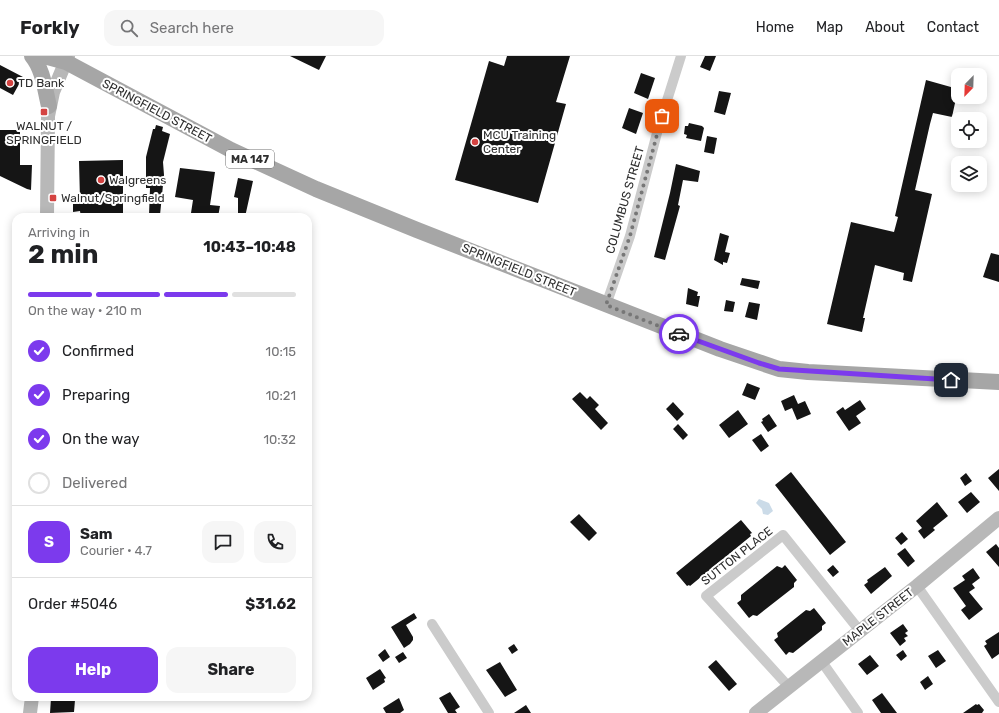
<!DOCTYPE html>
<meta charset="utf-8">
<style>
:root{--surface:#fff;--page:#f6f6f6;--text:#202124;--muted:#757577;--line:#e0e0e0;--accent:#7c3aed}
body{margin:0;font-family:Rubik,sans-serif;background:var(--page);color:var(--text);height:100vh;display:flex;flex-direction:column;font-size:15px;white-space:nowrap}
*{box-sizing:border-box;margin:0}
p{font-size:13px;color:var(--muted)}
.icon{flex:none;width:22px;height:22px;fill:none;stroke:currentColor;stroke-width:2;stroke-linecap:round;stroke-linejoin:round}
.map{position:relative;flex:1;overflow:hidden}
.panel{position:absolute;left:12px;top:157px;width:300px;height:488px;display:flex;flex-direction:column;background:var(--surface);border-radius:12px;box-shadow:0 2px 10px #0003}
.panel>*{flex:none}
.needle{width:26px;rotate:203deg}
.tools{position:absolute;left:951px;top:12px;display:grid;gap:8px}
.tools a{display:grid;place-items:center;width:36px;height:36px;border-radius:8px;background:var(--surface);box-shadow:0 2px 10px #0003;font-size:20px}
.pin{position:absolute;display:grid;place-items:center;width:34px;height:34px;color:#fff;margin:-17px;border-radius:8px;box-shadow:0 2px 6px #0006}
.courier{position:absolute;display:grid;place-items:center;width:40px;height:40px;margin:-20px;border:3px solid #7c3aed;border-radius:50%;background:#fff;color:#222;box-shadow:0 1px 5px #0007}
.summary em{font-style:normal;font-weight:700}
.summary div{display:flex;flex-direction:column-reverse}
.summary{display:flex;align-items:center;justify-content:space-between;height:68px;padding:0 16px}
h1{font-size:26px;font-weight:700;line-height:30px}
.bar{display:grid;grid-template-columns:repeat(4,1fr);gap:6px 4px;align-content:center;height:48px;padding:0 16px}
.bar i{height:5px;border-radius:3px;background:var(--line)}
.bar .active{background:var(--accent)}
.bar p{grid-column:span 4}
.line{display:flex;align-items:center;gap:10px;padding:0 16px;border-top:1px solid var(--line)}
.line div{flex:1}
.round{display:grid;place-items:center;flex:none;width:42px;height:42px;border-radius:12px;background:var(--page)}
ol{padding:0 16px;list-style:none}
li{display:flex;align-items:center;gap:12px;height:44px}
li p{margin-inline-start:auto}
li .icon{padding:4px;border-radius:50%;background:var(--accent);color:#fff;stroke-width:4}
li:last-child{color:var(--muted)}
li i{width:22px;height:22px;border:2px solid var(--line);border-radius:50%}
.cta{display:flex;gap:8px;margin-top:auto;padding:8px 16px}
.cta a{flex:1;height:46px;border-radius:12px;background:var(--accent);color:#fff;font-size:16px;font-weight:700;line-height:46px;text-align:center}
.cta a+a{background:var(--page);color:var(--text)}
header{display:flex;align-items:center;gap:24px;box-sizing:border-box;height:56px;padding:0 20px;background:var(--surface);border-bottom:1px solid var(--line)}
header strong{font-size:19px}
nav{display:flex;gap:22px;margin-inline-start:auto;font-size:14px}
.search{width:280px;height:36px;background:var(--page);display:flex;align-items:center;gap:10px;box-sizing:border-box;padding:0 14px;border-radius:12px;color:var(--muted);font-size:15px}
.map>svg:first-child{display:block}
.water{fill:#cbdbe8}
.building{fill:#151515}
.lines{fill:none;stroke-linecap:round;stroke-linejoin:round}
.street{stroke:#cbcbcb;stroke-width:10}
.secondary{stroke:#b8b8b8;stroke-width:14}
.primary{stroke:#a6a6a6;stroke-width:16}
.done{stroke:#777;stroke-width:4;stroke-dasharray:0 7.2}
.route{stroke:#7c3aed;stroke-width:5}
.poi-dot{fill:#d44341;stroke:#fff;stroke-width:1.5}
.labels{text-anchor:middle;stroke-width:4;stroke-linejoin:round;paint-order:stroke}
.shield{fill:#fff;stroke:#6d6d6d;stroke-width:1}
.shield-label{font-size:11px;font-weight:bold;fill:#2e2e2e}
.poi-label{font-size:12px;fill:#2e2e2e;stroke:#fff;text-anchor:start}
.street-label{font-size:12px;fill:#2e2e2e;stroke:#fff}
</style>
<header>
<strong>Forkly</strong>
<div class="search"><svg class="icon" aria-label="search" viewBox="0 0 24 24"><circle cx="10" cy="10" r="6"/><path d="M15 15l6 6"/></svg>Search here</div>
<nav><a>Home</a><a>Map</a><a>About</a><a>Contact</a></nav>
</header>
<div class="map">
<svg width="999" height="657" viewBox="0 0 999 657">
<rect width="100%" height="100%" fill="#fff"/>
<!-- water -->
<path class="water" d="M759 443 769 447 773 455 768 459 763 458 762 453 756 447Z"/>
<!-- building -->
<path class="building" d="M290 0H326L319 14Z
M507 0H570L556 46 566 48 538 147 455 124 489 5 504 10Z
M705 0H716L710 15 700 11Z
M0 9 23 21 13 39 0 32Z
M641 17 655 22 648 43 634 37Z
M926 24 958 33 952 61 933 57 930 68 915 134 932 138 912 226 903 224 904 217 875 209 863 262H865L862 276 827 268 851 166 894 176 898 161 895 160Z
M719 35 731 37 725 59 714 56Z
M629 52 643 57 636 78 622 72Z
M689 67 702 70 704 72 701 85 686 82 687 79 684 78 685 70H688Z
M156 69 163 71 162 75 170 78 163 106 164 119 160 159H149L150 132H146V101L153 73H155Z
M0 74H20V109H32L31 134 27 133 0 120Z
M707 80 717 82 714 98 704 96Z
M123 104V161H81L80 155 73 156V144H80L79 105Z
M676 108 700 115 698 126 683 124 678 149 680 150 665 204 654 201 670 137Z
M180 112 215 116 210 149 220 150 218 161 191 157 193 144 175 141Z
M238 122 253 125 245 161H238V142L234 141Z
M720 177 729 180 725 196 730 197 727 207 723 206V209L714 204Z
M991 197 999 199V226L983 221Z
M742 222 760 225 758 233 740 229Z
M688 232 698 236 697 240H700L698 251 686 248Z
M726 244 735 246 733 256 724 255Z
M749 246 760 248 757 264 745 261Z
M747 327 760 332 755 344 742 339Z
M580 336 587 343 590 340 599 349 595 353 608 367 601 374 572 343Z
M794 339 798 348 805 345 811 358 797 364 792 352 785 355 781 345Z
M860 344 866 353 856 360 861 367 849 375 836 356 843 351 845 354Z
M673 346 684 358 677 365 666 353Z
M738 354 748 368 729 382 719 369Z
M769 358 777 370 768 376 761 366 763 365 762 363Z
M678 368 688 379 683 384 673 373Z
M761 378 769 390 761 396 752 384Z
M999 413V435L988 422Z
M791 416 846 486 830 499 775 429Z
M966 417 972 425 965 430 960 422Z
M971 436 980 446 967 457 958 446Z
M937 446 948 460 933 472 935 474 924 483 918 475 922 472 916 465Z
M579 458 597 477 589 485 570 466Z
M741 464 752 477 750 478 751 480 690 530 689 529 687 530 676 517Z
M902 476 908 483 901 489 895 482Z
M996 488 999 492V511L986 496Z
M905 492 915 505 908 511 897 498Z
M785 509 797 524 794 527V531L757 560 753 559 749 562 737 547 741 544V539L777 510 782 512Z
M833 509 839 516 833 521 827 514Z
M885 511 892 520 871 538 864 529 868 526 867 524Z
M973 512 980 522 972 528 975 532 969 536 983 553 969 564 961 554 966 550 953 532 965 524 962 520Z
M814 552 826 567 822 570V574L793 597 789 596 786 599 774 584 778 581 777 577 806 554 810 555Z
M414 557 417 562 406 569 413 581V584L410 588 404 592 391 571Z
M903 568 908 575 905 577 908 580 904 582 906 585 900 590 890 577Z
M999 576V598L992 603 984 590 987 588 985 585Z
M514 588 518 594 512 598 508 592Z
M385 593 390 601 383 606 378 599Z
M903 594 907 600 901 605 896 599Z
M938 594 946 605 936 612 928 600Z
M403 596 407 602 399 607 395 601Z
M870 599 879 610 867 619 858 608Z
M716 604 737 628 729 635 708 611Z
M500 606 517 634 505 641 486 614Z
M380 613 386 622 384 623 385 626 373 634 366 622Z
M928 620 933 628 925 634 920 626Z
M450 636 460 651 455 654 457 657H448L439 642Z
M882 637 897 657H881L872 644Z
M51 642 75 644 74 656 50 657Z
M399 642 404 654 400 657H386L383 652Z
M976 648 977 649 979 648 984 654 982 657H963Z
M526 649 531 657H514Z"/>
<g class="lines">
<!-- street -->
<path class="street" d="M606 249 630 180 658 73 681 0
M917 530 999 646
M432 568 489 657
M822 606 858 657
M789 631 706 540 783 479 860 575"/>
<!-- secondary -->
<path class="secondary" d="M47 161 48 60 53 36 68 0
M30 657 32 641
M756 657 917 530 999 462"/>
<!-- primary -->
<path class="primary" d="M32 0C43 13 45 34 49 50
M44 0 66 6 231 94 316 133 417 174 720 293 779 313 808 316 999 326"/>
</g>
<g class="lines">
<!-- done -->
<path class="done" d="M662 60 630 180 606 249 679 278"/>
<!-- route -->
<path class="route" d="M679 278 759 307 779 313 951 324"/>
</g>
<!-- markers -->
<g class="poi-dot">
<circle cx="10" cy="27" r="4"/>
<rect x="40" y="52" width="8" height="8" rx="2"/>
<circle cx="475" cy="86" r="4"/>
<circle cx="101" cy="124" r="4"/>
<rect x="49" y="138" width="8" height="8" rx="2"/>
</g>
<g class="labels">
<!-- shield labels -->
<rect class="shield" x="226" y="94" width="48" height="18" rx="3"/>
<g class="shield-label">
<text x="250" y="107">MA 147</text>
</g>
<!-- poi labels -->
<g class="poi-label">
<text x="18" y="31">TD Bank</text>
<text x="44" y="74" text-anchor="middle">WALNUT /<tspan x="44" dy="14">SPRINGFIELD</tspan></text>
<text x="483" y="83">MCU Training<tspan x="483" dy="14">Center</tspan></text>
<text x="109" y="128">Walgreens</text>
<text x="61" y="146">Walnut/Springfield</text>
</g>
<!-- street labels -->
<g class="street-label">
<text transform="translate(157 55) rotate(28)" y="4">SPRINGFIELD STREET</text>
<text transform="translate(625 144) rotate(-74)" y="4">COLUMBUS STREET</text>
<text transform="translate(519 214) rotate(22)" y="4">SPRINGFIELD STREET</text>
<text transform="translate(737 500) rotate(-38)" y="4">SUTTON PLACE</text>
<text transform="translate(878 561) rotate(-38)" y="4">MAPLE STREET</text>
</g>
</g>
</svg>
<div class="tools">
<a><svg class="needle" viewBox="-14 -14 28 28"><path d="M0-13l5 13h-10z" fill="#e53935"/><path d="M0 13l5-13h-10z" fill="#757577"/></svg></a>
<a><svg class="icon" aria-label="locate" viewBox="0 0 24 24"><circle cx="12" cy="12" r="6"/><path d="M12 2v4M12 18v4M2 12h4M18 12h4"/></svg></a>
<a><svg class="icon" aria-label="layers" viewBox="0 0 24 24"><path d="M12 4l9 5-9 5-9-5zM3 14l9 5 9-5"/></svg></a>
</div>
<div class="pin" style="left:662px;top:60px;background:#ea580c"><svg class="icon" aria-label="bag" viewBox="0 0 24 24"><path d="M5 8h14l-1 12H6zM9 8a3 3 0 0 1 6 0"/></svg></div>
<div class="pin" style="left:951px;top:324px;background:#1f2937"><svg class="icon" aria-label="home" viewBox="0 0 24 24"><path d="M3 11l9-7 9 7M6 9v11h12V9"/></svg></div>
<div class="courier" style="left:679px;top:278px"><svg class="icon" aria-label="car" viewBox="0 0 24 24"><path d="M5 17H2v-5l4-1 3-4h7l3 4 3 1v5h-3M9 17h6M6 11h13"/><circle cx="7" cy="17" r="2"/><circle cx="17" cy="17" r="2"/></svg></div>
<section class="panel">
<div class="summary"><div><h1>2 min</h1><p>Arriving in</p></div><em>10:43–10:48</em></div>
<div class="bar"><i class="active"></i><i class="active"></i><i class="active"></i><i></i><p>On the way · 210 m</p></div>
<ol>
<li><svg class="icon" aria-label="check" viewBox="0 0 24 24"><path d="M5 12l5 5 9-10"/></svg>Confirmed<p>10:15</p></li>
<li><svg class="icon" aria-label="check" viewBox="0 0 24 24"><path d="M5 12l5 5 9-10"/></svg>Preparing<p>10:21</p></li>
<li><svg class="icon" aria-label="check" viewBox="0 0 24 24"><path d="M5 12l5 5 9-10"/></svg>On the way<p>10:32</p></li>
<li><i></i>Delivered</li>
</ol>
<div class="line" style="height:72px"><b class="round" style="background:var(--accent);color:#fff">S</b><div><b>Sam</b><p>Courier · 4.7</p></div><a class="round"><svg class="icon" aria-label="chat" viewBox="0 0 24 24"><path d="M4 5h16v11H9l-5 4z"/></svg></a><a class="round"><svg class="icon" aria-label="phone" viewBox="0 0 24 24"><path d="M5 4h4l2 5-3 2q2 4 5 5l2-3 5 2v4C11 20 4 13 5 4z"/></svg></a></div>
<div class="line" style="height:52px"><div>Order #5046</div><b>$31.62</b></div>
<div class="cta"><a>Help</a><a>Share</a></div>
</section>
</div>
